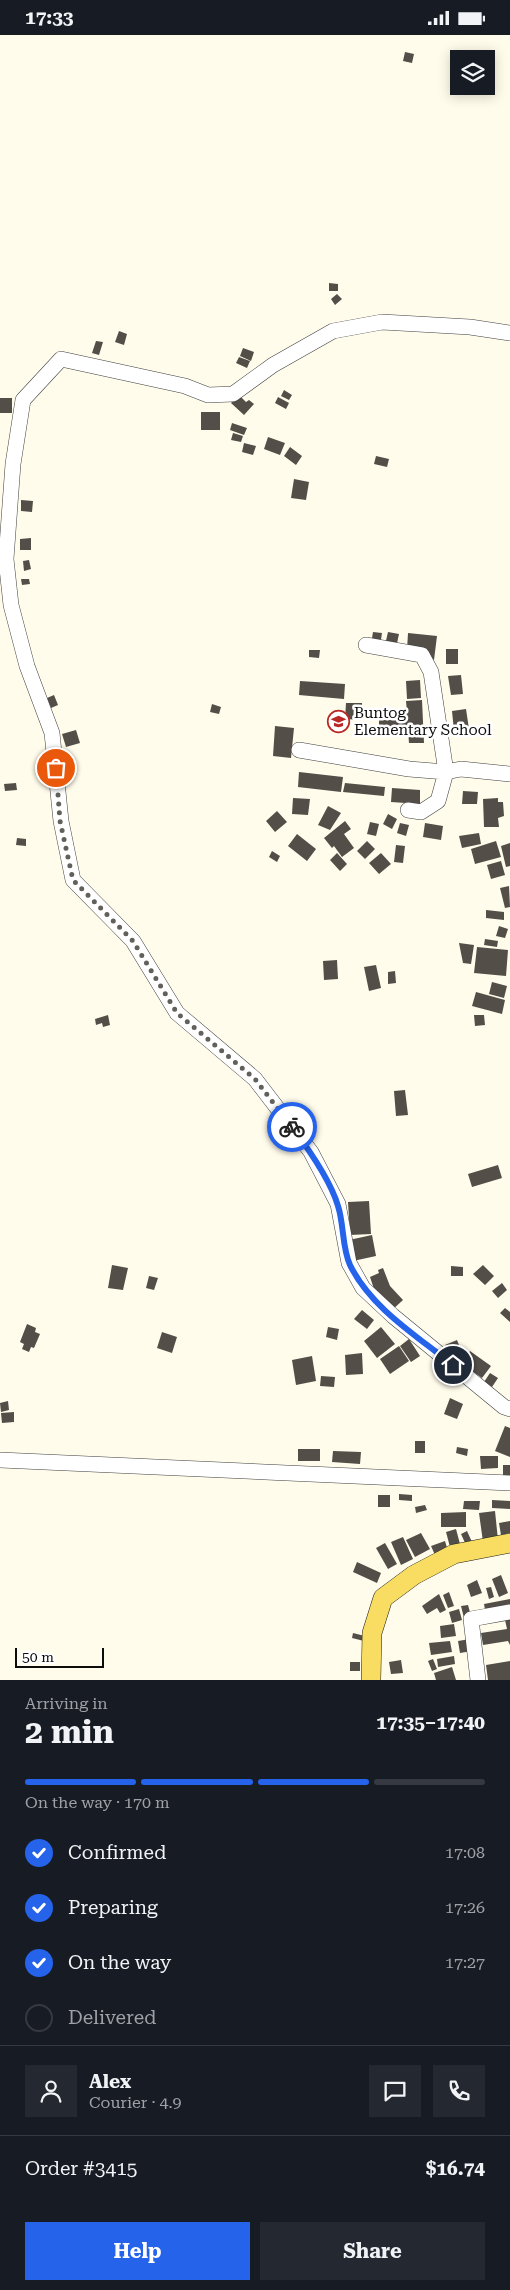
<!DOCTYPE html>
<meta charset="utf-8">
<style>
:root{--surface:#171b24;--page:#242831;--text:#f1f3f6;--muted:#9ea1a6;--line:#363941;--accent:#2563eb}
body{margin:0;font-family:"Roboto Serif",serif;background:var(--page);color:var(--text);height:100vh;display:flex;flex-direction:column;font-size:19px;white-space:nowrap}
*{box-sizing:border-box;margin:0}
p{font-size:16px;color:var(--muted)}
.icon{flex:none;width:28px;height:28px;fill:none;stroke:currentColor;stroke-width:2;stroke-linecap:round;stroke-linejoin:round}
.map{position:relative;height:1645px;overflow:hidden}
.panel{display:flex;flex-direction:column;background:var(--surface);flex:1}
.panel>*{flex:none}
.controls{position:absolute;left:450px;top:15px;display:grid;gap:10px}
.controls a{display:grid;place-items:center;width:45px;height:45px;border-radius:0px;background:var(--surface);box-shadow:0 2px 12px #0003;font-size:25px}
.scale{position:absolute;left:15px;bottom:12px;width:89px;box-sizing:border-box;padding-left:5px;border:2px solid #0c0c0c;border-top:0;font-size:14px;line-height:18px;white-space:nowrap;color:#0c0c0c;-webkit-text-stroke:4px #fff;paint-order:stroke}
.pin{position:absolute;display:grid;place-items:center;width:42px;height:42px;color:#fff;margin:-21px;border:2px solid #fff;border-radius:50%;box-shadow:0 1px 5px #0007}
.courier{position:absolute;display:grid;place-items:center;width:50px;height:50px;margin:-25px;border:4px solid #2563eb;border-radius:50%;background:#fff;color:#222;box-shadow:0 1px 6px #0007}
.headline em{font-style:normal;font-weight:700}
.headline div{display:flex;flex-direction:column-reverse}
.headline{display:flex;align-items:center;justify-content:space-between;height:85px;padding:0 25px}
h1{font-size:32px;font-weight:700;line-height:38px}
.bar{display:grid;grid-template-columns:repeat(4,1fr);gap:8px 5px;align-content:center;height:60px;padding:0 25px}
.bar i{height:6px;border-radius:4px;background:var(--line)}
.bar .current{background:var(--accent)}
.bar p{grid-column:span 4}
.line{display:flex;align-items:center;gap:12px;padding:0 25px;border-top:1px solid var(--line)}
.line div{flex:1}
.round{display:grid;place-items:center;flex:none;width:52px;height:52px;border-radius:0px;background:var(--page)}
ol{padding:0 25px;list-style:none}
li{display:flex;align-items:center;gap:15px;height:55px}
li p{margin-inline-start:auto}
li .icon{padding:5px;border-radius:50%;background:var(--accent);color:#fff;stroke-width:4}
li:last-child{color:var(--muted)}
li i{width:28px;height:28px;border:2px solid var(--line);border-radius:50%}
.button{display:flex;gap:10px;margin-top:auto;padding:10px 25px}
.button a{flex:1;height:58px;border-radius:0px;background:var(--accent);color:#fff;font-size:20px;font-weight:700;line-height:58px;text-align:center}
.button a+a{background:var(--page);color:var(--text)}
.status{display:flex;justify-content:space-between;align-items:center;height:35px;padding:0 25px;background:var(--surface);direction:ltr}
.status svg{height:14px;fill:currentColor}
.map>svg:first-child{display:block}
.building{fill:#544e48}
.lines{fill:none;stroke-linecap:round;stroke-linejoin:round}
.minor-casing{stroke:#3f3f3f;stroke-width:16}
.major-casing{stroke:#1d1d1d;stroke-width:20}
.minor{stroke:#fff;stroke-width:15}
.major{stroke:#f8dd62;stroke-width:19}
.done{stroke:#61605a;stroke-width:5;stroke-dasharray:0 9}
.route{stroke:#2563eb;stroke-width:6}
.labels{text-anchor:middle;stroke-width:5;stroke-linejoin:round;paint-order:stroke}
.poi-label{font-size:15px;fill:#0c0c0c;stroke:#fff;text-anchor:start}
</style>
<div class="status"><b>17:33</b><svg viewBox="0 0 49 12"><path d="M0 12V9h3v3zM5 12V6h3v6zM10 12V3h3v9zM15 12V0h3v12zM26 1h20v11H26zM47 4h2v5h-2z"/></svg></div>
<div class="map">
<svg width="510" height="1645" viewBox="0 0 510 1645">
<rect width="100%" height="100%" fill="#fffceb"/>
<!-- building -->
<path class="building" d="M405 17 414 19 412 28 403 26Z
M329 248 338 249V256H329Z
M337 259 342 264 335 270 331 264Z
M119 296 127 299 124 310 115 307Z
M96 306 103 307 99 320 92 318Z
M243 313 254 317 251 326 240 321Z
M239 322 250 326 247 333 236 328Z
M284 355 292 360 289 365 281 361Z
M239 360 246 367 249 365 254 369 244 380 231 368Z
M278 362 289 368 286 374 275 368Z
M0 363H12V378H0Z
M201 377H220V395H201Z
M232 388 247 393 244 400 230 395Z
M233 398 243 401 241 407 231 405Z
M268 402 285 408 280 420 264 414Z
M244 408 256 411 253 420 242 417Z
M290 412 302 421 296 430 284 421Z
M376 421 389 424 387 432 374 429Z
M294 444 309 447 306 465 291 463Z
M21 465 33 466 32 477 21 476Z
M31 503V515H20V504Z
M29 525 31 534 24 536 23 526Z
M21 544H29L30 549 22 550Z
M373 597 382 598 380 611 371 609Z
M388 597 399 599 396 613 385 610Z
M408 598 437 601 434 625 424 617 407 615Z
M446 614H458V629H446Z
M309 615H320L319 623 309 622Z
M461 640 463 659 451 660 448 641Z
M420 645 421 663 407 664 406 646Z
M300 646 345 649 344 664 299 660Z
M54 660 58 670 51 673 47 663Z
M422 665 424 708H409L408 696 379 698V680L407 678 406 666Z
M346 668H362V685L345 684Z
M212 669 221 672 219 679 210 677Z
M466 674 469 694 454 696 452 676Z
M275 691 294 693 291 723 273 721Z
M76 695 80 708 66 712 62 699Z
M70 729 72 740 63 742 61 731Z
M299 737 343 742 341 757 298 752Z
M16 748 17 755 5 756 4 749Z
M345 748 385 752 384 761 343 757Z
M392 753 420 755V769L391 767Z
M463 756 478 757 477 769H462Z
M293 763 310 764 308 780 292 779Z
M498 763V767H503L504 781 498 783 499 792H484L483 764Z
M328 771 341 778 330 795 318 790Z
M277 776 287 787 275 797 266 786Z
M388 779 397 784 392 794 383 789Z
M345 786 351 794 344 799 354 813 342 822 334 811 332 813 324 803Z
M370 787 379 789 376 801 367 799Z
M400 788 409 790 406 801 397 798Z
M425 788 443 791 441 805 423 802Z
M479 798 481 809 462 813 459 801Z
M297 799 316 814 307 826 288 811Z
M17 803 26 804V811L16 810Z
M367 806 375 814 365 824 357 816Z
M496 806 501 822 475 829 471 814Z
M510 808V831L506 832 501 811Z
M396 810 405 811 403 828 394 827Z
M272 816 280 821 277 827 269 822Z
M337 818 347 829 340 836 330 825Z
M381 818 391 829 379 839 369 828Z
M501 826 505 840 491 844 487 830Z
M509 851 510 872 505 873 500 853Z
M486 875 504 877V885L486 883Z
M499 891 508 894 505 903 496 901Z
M485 904 498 906 497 912 484 910Z
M459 908 474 910 471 929 463 928Z
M477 912 508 915 506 941 474 938Z
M337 925 338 944 324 945 323 926Z
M376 930 381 953 369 956 364 932Z
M395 936 396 948 388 949V937Z
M492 947 507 951 504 963 489 959Z
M476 957 505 965 502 979 472 971Z
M108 980 110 990 103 992 102 988 96 990 95 984Z
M474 980H484L485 990 475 991Z
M405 1055 408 1080 396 1081 394 1056Z
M498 1130 502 1143 472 1152 468 1139Z
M369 1166 371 1199 350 1200 348 1167Z
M372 1200 376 1221 353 1226 349 1205Z
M112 1230 128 1233 123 1255 108 1253Z
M483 1230 494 1241 485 1250 473 1239Z
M451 1231 463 1232V1241H451Z
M383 1233 390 1251 403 1265 391 1276 376 1260 370 1242 379 1238 378 1235Z
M149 1241 158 1243 154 1255 146 1253Z
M502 1248 507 1255 498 1263 492 1256Z
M505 1273 510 1277V1287L500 1278Z
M362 1275 374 1285 367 1294 354 1284Z
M27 1289 36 1293 35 1297 40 1299 34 1313 31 1312 29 1317 22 1314 24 1309 20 1307Z
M328 1292 339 1294 337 1305 326 1302Z
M381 1292 395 1309 377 1323 364 1306Z
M162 1297 177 1302 172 1318 157 1313Z
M409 1304 420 1321 411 1327 400 1311Z
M457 1305 463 1320 450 1325 445 1310Z
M399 1311 409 1326 390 1339 380 1324Z
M470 1316 491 1331 482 1343 462 1329Z
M362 1318 363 1339 346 1340 345 1320Z
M312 1321 316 1346 296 1350 292 1325Z
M490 1338 498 1343 492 1352 484 1347Z
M321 1341 335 1342 334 1352 320 1351Z
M450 1363 463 1369 457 1384 444 1379Z
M8 1366 9 1375 1 1377 0 1368Z
M14 1377V1387L2 1388 1 1378Z
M505 1391 510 1393V1422L495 1416Z
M415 1406H425V1418H415Z
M457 1412 468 1414 467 1421 456 1418Z
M298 1414H320V1426H298Z
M333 1416 361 1417 360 1429 332 1427Z
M480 1421H498V1433L481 1434Z
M503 1430H510V1440H503Z
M399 1459 412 1460V1466L399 1465Z
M378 1460H390V1472H378Z
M492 1465 510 1466V1474L492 1473Z
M464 1466H480L479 1475 463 1474Z
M425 1470 427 1475 416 1478 415 1472Z
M495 1476 498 1505 483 1507 479 1478Z
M466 1477V1492H441V1478Z
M510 1486V1498L501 1500 499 1488Z
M456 1494 460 1509 450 1512 446 1497Z
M467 1496 472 1507 466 1510 461 1499Z
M421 1498 430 1514 415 1522 406 1505Z
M403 1502 413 1524 401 1530 391 1507Z
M445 1506 448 1516 435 1520 431 1511Z
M385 1508 397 1529 388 1534 376 1513Z
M357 1527 381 1538 377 1548 353 1537Z
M501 1540 508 1558 499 1562 492 1544Z
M477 1545 482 1558 471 1562 467 1550Z
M491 1552 494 1562 489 1564 486 1553Z
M449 1557 454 1571 448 1573 443 1560Z
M439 1559 446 1575 440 1578 437 1573 427 1579 422 1571Z
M510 1564V1576L486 1580 484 1569Z
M468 1570 471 1581 464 1583 461 1571Z
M459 1574 462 1585 452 1588 449 1577Z
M510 1584V1610L508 1606 483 1610 481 1598 507 1594 505 1585Z
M454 1589 456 1601 441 1603 440 1591Z
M353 1598 365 1601 364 1606 352 1603Z
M470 1604 472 1616 460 1618 458 1606Z
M450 1606 452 1617 431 1620 429 1608Z
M454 1621 455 1629 438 1632 437 1624Z
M433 1624 437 1634 432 1636 428 1626Z
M401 1625 403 1638 391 1639 389 1627Z
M510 1626V1645H488L486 1630Z
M350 1627H360V1636H350Z
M452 1632 456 1645H436L434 1638Z"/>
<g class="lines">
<defs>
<path id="minor" d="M510 298 470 292 382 287 333 296 273 330 233 359 208 360 185 351 61 324 23 365 13 429 6 524 11 570 27 631 52 698 61 786 73 845 133 906 177 978 255 1044 311 1117 338 1169 349 1228 363 1253 393 1281 504 1372 510 1374
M366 610 422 620 431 637 446 737 438 766 421 777 408 775
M299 715 409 734 446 737 461 734 510 739
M0 1425 510 1448
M478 1645 471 1584 510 1577"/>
<path id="major" d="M371 1645 372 1598 383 1563 414 1540 454 1519 510 1508"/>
</defs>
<!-- minor casing -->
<use href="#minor" class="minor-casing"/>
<!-- major casing -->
<use href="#major" class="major-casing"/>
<!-- minor -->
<use href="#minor" class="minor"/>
<!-- major -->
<use href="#major" class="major"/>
</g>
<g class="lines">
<!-- done -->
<path class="done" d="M56 733 60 786 73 845 133 906 177 978 255 1044 292 1092"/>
<!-- route -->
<path class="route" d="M292 1092C307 1112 331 1147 338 1171 344 1189 342 1213 350 1230 371 1273 417 1301 453 1330"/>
</g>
<!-- icons -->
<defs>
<symbol id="school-ring" viewBox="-11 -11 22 22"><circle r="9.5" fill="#fff" stroke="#bb2725" stroke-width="1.5"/><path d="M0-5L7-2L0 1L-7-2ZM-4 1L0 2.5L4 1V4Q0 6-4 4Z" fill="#bb2725"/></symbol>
</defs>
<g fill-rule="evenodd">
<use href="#school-ring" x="326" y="674" width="25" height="25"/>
</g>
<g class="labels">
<!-- poi labels -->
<g class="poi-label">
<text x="354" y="683">Buntog<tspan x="354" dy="17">Elementary School</tspan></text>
</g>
</g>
</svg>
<div class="controls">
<a><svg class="icon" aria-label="layers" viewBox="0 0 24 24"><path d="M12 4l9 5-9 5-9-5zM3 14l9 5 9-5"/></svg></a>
</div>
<div class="scale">50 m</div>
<div class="pin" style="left:56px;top:733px;background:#ea580c"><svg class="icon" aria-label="bag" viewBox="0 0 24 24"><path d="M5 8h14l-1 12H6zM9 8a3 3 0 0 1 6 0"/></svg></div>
<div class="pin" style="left:453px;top:1330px;background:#1f2937"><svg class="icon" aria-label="home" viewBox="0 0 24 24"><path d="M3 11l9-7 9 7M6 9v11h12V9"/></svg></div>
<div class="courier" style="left:292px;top:1092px"><svg class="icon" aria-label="bike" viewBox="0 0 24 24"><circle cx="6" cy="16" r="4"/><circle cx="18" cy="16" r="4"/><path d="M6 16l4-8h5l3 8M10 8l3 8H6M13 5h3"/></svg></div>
</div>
<section class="panel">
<div class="headline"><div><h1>2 min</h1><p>Arriving in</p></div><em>17:35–17:40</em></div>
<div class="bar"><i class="current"></i><i class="current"></i><i class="current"></i><i></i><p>On the way · 170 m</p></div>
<ol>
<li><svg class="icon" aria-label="check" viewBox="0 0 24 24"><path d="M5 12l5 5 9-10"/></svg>Confirmed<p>17:08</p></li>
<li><svg class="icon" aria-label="check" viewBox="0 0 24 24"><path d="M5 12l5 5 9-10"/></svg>Preparing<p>17:26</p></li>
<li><svg class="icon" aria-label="check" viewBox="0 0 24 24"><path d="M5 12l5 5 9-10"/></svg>On the way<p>17:27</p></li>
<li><i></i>Delivered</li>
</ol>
<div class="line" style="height:90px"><a class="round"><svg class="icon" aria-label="person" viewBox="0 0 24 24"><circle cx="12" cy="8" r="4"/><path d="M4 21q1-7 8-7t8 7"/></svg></a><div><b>Alex</b><p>Courier · 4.9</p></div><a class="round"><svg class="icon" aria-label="chat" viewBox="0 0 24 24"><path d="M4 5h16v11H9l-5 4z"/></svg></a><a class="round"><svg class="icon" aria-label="phone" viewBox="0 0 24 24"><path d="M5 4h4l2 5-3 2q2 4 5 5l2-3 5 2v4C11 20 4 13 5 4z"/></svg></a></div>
<div class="line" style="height:65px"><div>Order #3415</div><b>$16.74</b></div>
<div class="button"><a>Help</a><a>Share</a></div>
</section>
